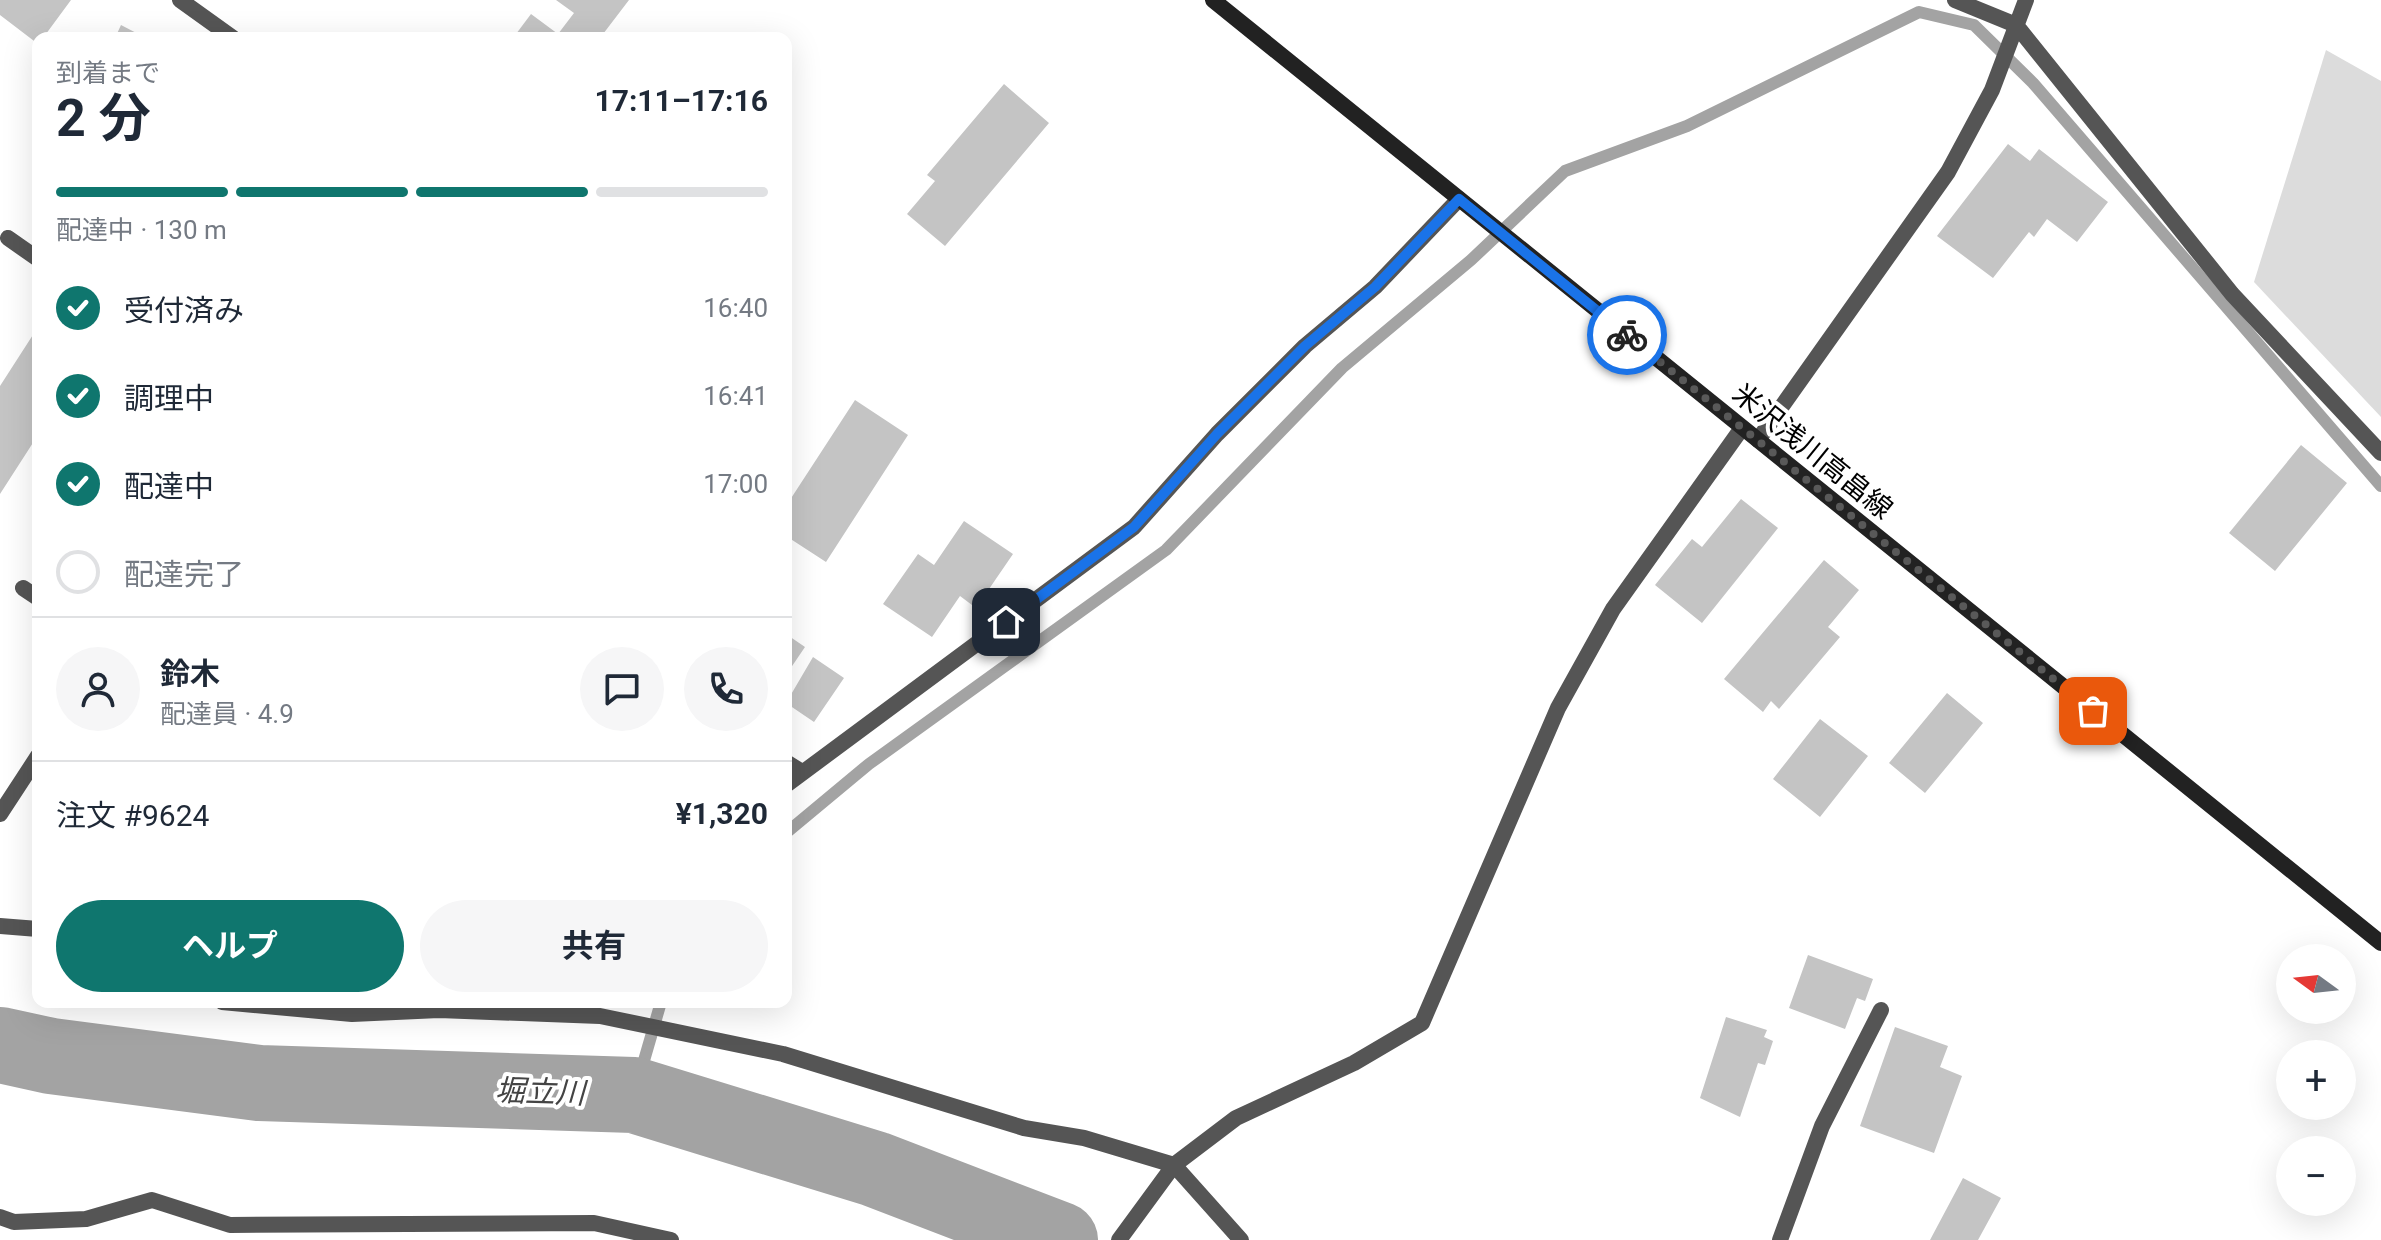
<!DOCTYPE html>
<html lang="ja">
<meta charset="utf-8">
<style>
:root{--surface:#fff;--page:#f6f6f7;--text:#1f2937;--muted:#747a83;--line:#e0e1e3;--accent:#0f766e}
body{margin:0;font-family:Roboto,"Noto Sans JP",sans-serif;background:var(--page);color:var(--text);height:100vh;display:flex;flex-direction:column;font-size:30px;white-space:nowrap}
*{box-sizing:border-box;margin:0}
p{font-size:26px;color:var(--muted)}
.icon{flex:none;width:44px;height:44px;fill:none;stroke:currentColor;stroke-width:2;stroke-linecap:round;stroke-linejoin:round}
.map{position:relative;flex:1;overflow:hidden}
.drawer{position:absolute;left:32px;top:32px;width:760px;height:976px;display:flex;flex-direction:column;background:var(--surface);border-radius:16px;box-shadow:0 8px 32px #0002}
.drawer>*{flex:none}
.needle{width:52px;rotate:285deg}
.buttons{position:absolute;left:2276px;top:944px;display:grid;gap:16px}
.buttons a{display:grid;place-items:center;width:80px;height:80px;border-radius:50%;background:var(--surface);box-shadow:0 8px 32px #0002;font-size:40px}
.pin{position:absolute;display:grid;place-items:center;width:68px;height:68px;color:#fff;margin:-34px;border-radius:16px;box-shadow:0 4px 12px #0006}
.courier{position:absolute;display:grid;place-items:center;width:80px;height:80px;margin:-40px;border:6px solid #1a73e8;border-radius:50%;background:#fff;color:#222;box-shadow:0 2px 10px #0007}
.overview em{font-style:normal;font-weight:700}
.overview div{display:flex;flex-direction:column-reverse}
.overview{display:flex;align-items:center;justify-content:space-between;height:136px;padding:0 24px}
h1{font-size:52px;font-weight:700;line-height:60px}
.bar{display:grid;grid-template-columns:repeat(4,1fr);gap:12px 8px;align-content:center;height:96px;padding:0 24px}
.bar i{height:10px;border-radius:6px;background:var(--line)}
.bar .active{background:var(--accent)}
.bar p{grid-column:span 4}
.line{display:flex;align-items:center;gap:20px;padding:0 24px;border-top:2px solid var(--line)}
.line div{flex:1}
.round{display:grid;place-items:center;flex:none;width:84px;height:84px;border-radius:42px;background:var(--page)}
ol{padding:0 24px;list-style:none}
li{display:flex;align-items:center;gap:24px;height:88px}
li p{margin-inline-start:auto}
li .icon{padding:8px;border-radius:50%;background:var(--accent);color:#fff;stroke-width:4}
li:last-child{color:var(--muted)}
li i{width:44px;height:44px;border:4px solid var(--line);border-radius:50%}
.cta{display:flex;gap:16px;margin-top:auto;padding:16px 24px}
.cta a{flex:1;height:92px;border-radius:48px;background:var(--accent);color:#fff;font-size:32px;font-weight:700;line-height:92px;text-align:center}
.cta a+a{background:var(--page);color:var(--text)}
.map>svg:first-child{display:block}
.green{fill:#dcdcdc}
.lines{fill:none;stroke-linecap:round;stroke-linejoin:round}
.stream{stroke:#a3a3a3;stroke-width:12}
.river{stroke:#a3a3a3;stroke-width:76}
.building{fill:#c4c4c4}
.minor{stroke:#555;stroke-width:16}
.secondary{stroke:#222;stroke-width:16}
.done{stroke:#595959;stroke-width:8;stroke-dasharray:0 14.4}
.route{stroke:#1a73e8;stroke-width:10}
.labels{text-anchor:middle;stroke-width:8;stroke-linejoin:round;paint-order:stroke}
.street-label{font-size:28px;fill:#000;stroke:#fff}
.water-label{font-size:30px;font-style:italic;fill:#444;stroke:#fff}
</style>
<div class="map">
<svg width="2381" height="1240" viewBox="0 0 2381 1240">
<rect width="100%" height="100%" fill="#fff"/>
<!-- green -->
<path class="green" d="M2326 50 2381 81V417L2254 282Z"/>
<g class="lines">
<!-- stream -->
<path class="stream" d="M786 833 869 764 1166 550 1342 368 1471 260 1565 171 1687 126 1919 12 1974 25 2033 83 2381 486
M634 1095 661 1002"/>
<!-- river -->
<path class="river" d="M0 1045 51 1056 259 1083 634 1095 875 1169 1060 1240"/>
</g>
<!-- building -->
<path class="building" d="M0 0H71L43 38H38V44L0 15Z
M556 0H629L600 38H513L531 14 558 34 574 13Z
M121 25 146 38H115Z
M1004 84 1049 123 945 246 907 214 935 181 927 175Z
M2008 144 2030 161 2039 149 2108 202 2077 242 2047 219 2034 237 2029 232 1993 278 1937 236Z
M38 327V435L0 494V386Z
M855 400 908 435 826 562 786 536V506Z
M2301 445 2347 483 2275 571 2229 533Z
M1741 499 1778 528 1702 623 1655 585 1692 539 1702 547Z
M964 521 1013 554 976 608 960 596 932 637 883 604 918 554 934 565Z
M1824 560 1859 590 1828 627 1840 637 1779 709 1771 701 1763 712 1724 679Z
M786 634 805 647 786 675Z
M813 657 844 678 814 722 786 703Z
M1947 693 1983 723 1925 793 1889 763Z
M1820 719 1868 756 1820 817 1773 779Z
M1808 955 1873 979 1865 1001 1857 998 1845 1029 1789 1008Z
M1726 1017 1767 1030 1764 1037 1773 1041 1765 1065 1758 1063 1740 1117 1700 1098Z
M1895 1027 1948 1046 1940 1067 1962 1076 1934 1153 1860 1126Z
M1963 1178 2001 1198 1978 1240H1930Z"/>
<g class="lines">
<!-- minor -->
<path class="minor" d="M180 0 233 38
M1955 0 2016 25 2232 294 2381 453
M8 238 38 259
M1758 440 1948 172 1992 90 2026 0
M23 588 38 598
M786 762 802 772
M786 785 1134 527 1217 434 1305 346 1375 287 1459 199
M0 814 38 756
M0 926 38 929
M222 1002 352 1014 439 1010 600 1016 783 1054 1024 1128 1084 1138 1174 1165 1241 1240
M0 1217 14 1222 86 1219 152 1200 230 1225 594 1223 671 1240
M1119 1240 1174 1165 1236 1118 1354 1063 1422 1023 1558 708 1613 609 1742 428
M1780 1240 1822 1126 1881 1010"/>
<!-- secondary -->
<path class="secondary" d="M1213 0 2381 943"/>
</g>
<g class="lines">
<!-- done -->
<path class="done" d="M1627 335 2093 711"/>
<!-- route -->
<path class="route" d="M1006 622 1134 527 1217 434 1305 346 1375 287 1459 199 1627 335"/>
</g>
<g class="labels">
<!-- street labels -->
<g class="street-label">
<text transform="translate(1813 451) rotate(39)" y="10">米沢浅川高畠線</text>
</g>
<!-- water labels -->
<g class="water-label">
<text transform="translate(540 1092) rotate(2)" y="10">堀立川</text>
</g>
</g>
</svg>
<div class="buttons">
<a><svg class="needle" viewBox="-14 -14 28 28"><path d="M0-13l5 13h-10z" fill="#e53935"/><path d="M0 13l5-13h-10z" fill="#747a83"/></svg></a>
<a>+</a>
<a>−</a>
</div>
<div class="pin" style="left:2093px;top:711px;background:#ea580c"><svg class="icon" aria-label="bag" viewBox="0 0 24 24"><path d="M5 8h14l-1 12H6zM9 8a3 3 0 0 1 6 0"/></svg></div>
<div class="pin" style="left:1006px;top:622px;background:#1f2937"><svg class="icon" aria-label="home" viewBox="0 0 24 24"><path d="M3 11l9-7 9 7M6 9v11h12V9"/></svg></div>
<div class="courier" style="left:1627px;top:335px"><svg class="icon" aria-label="bike" viewBox="0 0 24 24"><circle cx="6" cy="16" r="4"/><circle cx="18" cy="16" r="4"/><path d="M6 16l4-8h5l3 8M10 8l3 8H6M13 5h3"/></svg></div>
<section class="drawer">
<div class="overview"><div><h1>2 分</h1><p>到着まで</p></div><em>17:11–17:16</em></div>
<div class="bar"><i class="active"></i><i class="active"></i><i class="active"></i><i></i><p>配達中 · 130 m</p></div>
<ol>
<li><svg class="icon" aria-label="check" viewBox="0 0 24 24"><path d="M5 12l5 5 9-10"/></svg>受付済み<p>16:40</p></li>
<li><svg class="icon" aria-label="check" viewBox="0 0 24 24"><path d="M5 12l5 5 9-10"/></svg>調理中<p>16:41</p></li>
<li><svg class="icon" aria-label="check" viewBox="0 0 24 24"><path d="M5 12l5 5 9-10"/></svg>配達中<p>17:00</p></li>
<li><i></i>配達完了</li>
</ol>
<div class="line" style="height:144px"><a class="round"><svg class="icon" aria-label="person" viewBox="0 0 24 24"><circle cx="12" cy="8" r="4"/><path d="M4 21q1-7 8-7t8 7"/></svg></a><div><b>鈴木</b><p>配達員 · 4.9</p></div><a class="round"><svg class="icon" aria-label="chat" viewBox="0 0 24 24"><path d="M4 5h16v11H9l-5 4z"/></svg></a><a class="round"><svg class="icon" aria-label="phone" viewBox="0 0 24 24"><path d="M5 4h4l2 5-3 2q2 4 5 5l2-3 5 2v4C11 20 4 13 5 4z"/></svg></a></div>
<div class="line" style="height:104px"><div>注文 #9624</div><b>¥1,320</b></div>
<div class="cta"><a>ヘルプ</a><a>共有</a></div>
</section>
</div>
